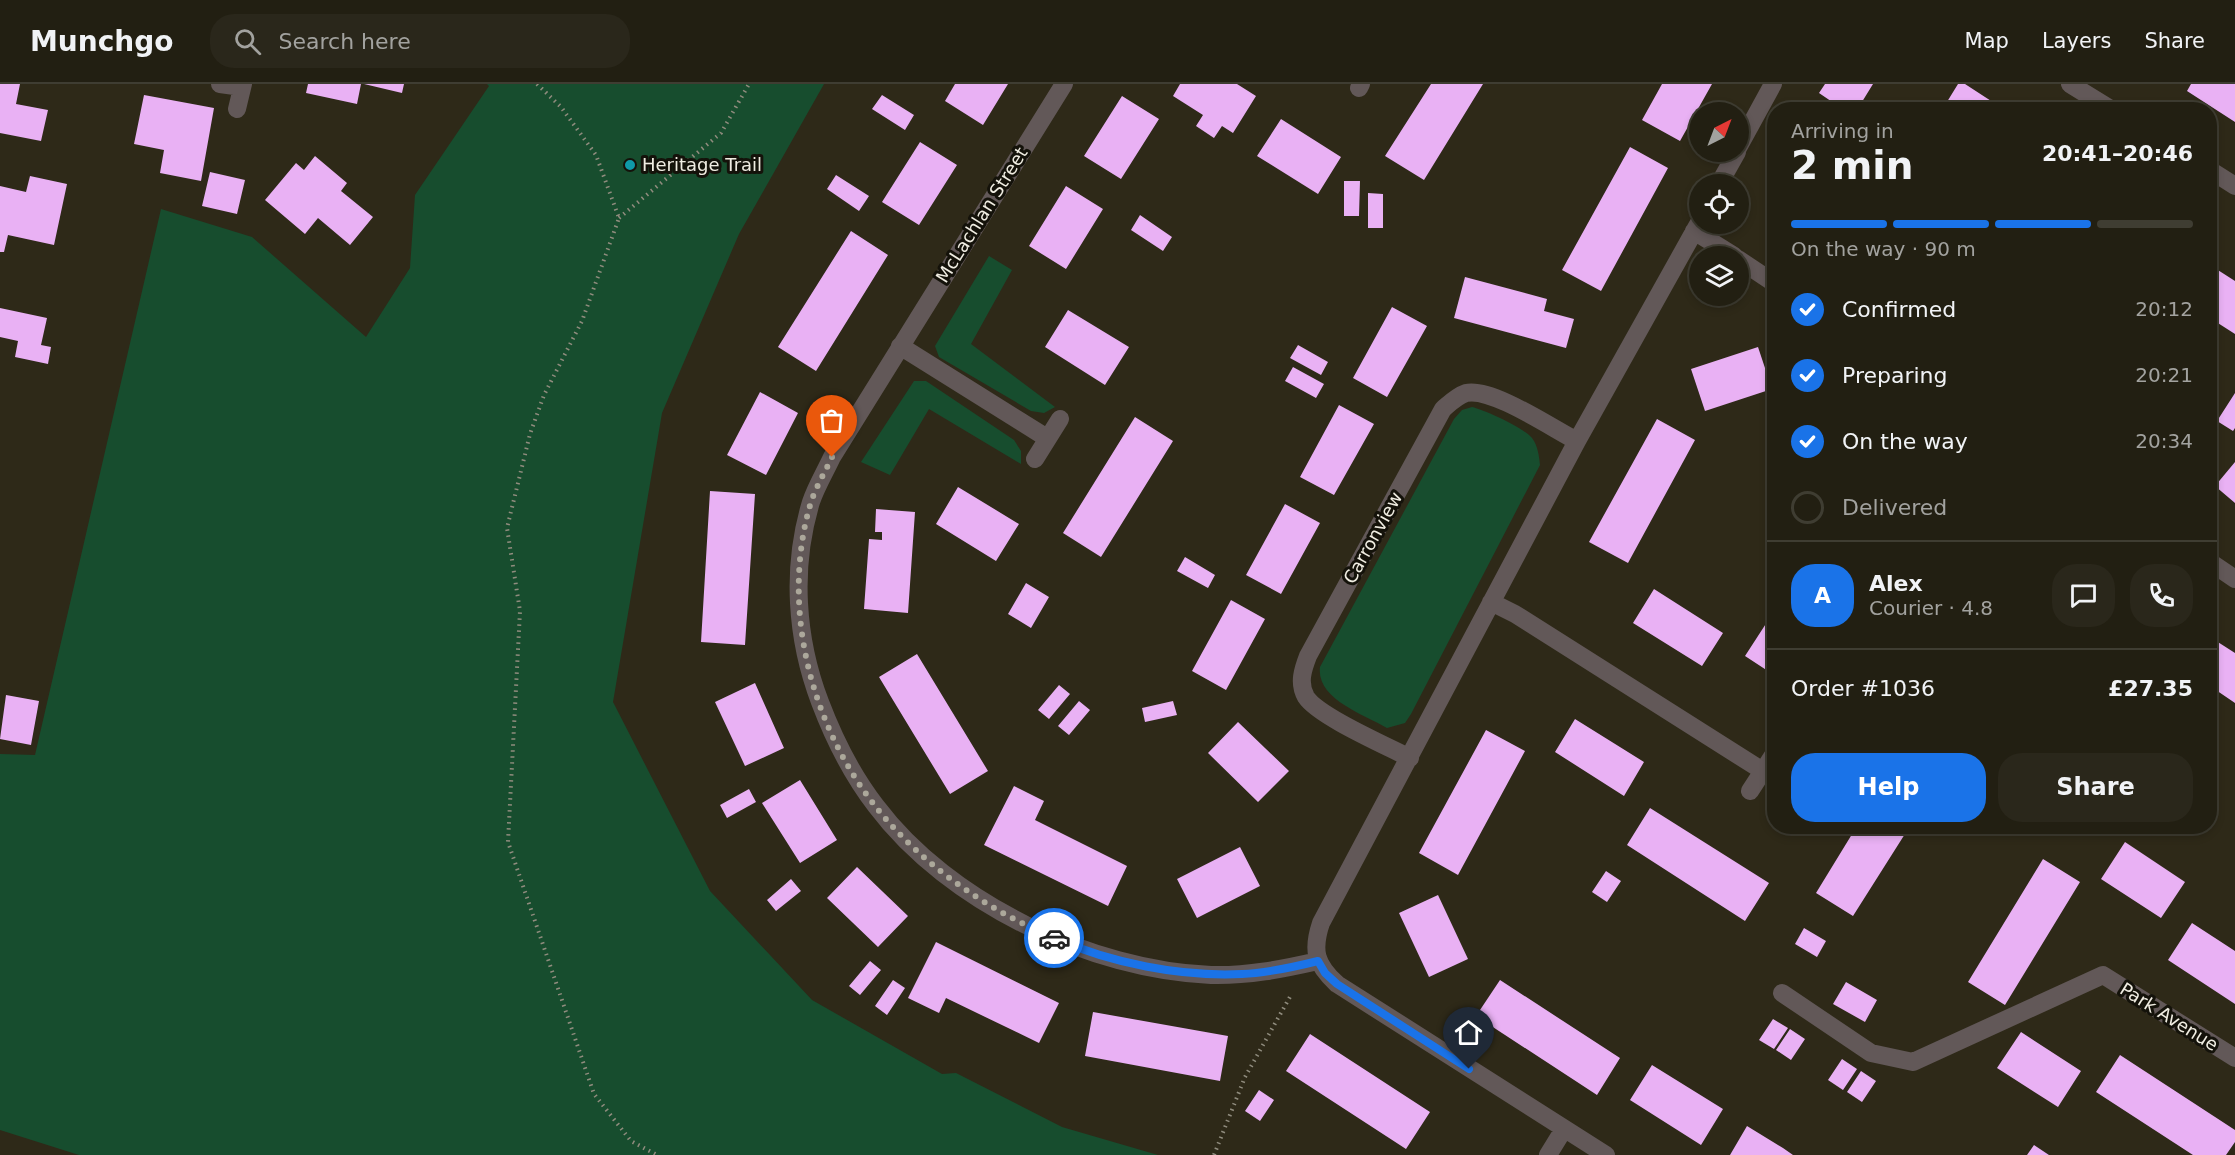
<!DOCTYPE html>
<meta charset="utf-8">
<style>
:root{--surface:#221f12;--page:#2a271b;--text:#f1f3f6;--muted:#a2a29f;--line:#3f3d32;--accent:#1a73e8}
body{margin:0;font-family:"DejaVu Sans",sans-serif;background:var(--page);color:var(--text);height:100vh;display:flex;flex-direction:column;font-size:22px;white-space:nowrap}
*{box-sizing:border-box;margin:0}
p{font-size:20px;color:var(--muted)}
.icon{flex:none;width:33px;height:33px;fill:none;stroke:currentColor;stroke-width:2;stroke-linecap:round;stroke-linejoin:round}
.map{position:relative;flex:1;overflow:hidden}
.panel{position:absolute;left:1767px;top:18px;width:450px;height:732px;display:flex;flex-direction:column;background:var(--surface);border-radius:24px;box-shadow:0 3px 9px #0003,0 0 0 2px var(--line)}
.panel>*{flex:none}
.needle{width:39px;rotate:42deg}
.tools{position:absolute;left:1689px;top:18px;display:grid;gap:12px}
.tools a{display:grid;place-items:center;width:60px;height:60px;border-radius:50%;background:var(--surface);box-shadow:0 3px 9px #0003,0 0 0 2px var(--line);font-size:30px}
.pin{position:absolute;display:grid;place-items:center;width:51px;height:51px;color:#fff;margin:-62px -26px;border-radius:50% 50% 50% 0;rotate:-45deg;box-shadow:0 0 6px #0007}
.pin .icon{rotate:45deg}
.courier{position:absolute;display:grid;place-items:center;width:60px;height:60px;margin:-30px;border:4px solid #1a73e8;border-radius:50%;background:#fff;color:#222;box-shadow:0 2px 8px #0007}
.summary em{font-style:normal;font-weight:700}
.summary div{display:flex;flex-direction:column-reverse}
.summary{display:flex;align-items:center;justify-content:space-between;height:102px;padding:0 24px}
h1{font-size:39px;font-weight:700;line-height:45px}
.bar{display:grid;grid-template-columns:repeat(4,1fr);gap:9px 6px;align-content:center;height:72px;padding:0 24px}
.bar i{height:8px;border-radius:4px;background:var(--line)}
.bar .current{background:var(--accent)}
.bar p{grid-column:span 4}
.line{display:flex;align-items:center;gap:15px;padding:0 24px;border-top:2px solid var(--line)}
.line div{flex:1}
.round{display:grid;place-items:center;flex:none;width:63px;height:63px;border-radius:24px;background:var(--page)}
ol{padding:0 24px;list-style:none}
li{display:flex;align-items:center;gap:18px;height:66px}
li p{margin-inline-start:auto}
li .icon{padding:6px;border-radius:50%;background:var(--accent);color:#fff;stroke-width:4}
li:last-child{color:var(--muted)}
li i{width:33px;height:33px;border:3px solid var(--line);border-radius:50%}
.cta{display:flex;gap:12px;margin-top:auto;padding:12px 24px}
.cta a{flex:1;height:69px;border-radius:24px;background:var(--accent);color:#fff;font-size:24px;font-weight:700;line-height:69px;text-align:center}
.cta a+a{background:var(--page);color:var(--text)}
header{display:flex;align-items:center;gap:36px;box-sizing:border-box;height:84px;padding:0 30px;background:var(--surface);border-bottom:2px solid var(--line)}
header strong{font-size:28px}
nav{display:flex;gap:33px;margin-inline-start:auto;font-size:21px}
.search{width:420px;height:54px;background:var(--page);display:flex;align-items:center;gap:15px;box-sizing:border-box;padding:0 21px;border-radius:24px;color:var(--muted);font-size:22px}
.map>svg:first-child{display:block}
.green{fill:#174d2e}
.building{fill:#e9b1f4}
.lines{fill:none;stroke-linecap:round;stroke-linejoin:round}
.path{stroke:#908c7e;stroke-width:4;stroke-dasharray:1.5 4.5;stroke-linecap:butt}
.minor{stroke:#625858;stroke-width:18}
.done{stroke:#aca89b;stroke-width:6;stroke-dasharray:0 10.8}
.route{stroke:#1a73e8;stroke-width:8}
.culture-dot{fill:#0f9aa8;stroke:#14120a;stroke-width:2}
.labels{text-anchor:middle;stroke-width:6;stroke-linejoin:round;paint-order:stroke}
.poi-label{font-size:18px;fill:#f0ede2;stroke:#14120a;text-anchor:start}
.street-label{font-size:18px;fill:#f0ede2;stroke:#14120a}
</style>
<header>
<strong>Munchgo</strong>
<div class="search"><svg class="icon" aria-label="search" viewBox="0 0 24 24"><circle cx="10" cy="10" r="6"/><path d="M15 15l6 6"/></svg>Search here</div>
<nav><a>Map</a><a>Layers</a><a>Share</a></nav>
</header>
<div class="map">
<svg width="2235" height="1071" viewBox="0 0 2235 1071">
<rect width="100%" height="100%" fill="#2e2918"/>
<!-- green -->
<path class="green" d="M487 0H824L739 150 662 329 613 618 710 807 812 916 942 990 956 989 1062 1043 1158 1071H79L0 1046V670L35 671 161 125 252 153 366 253 410 184 415 111 489 2Z
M989 172 1012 186 971 260 1055 323 1044 329 1031 327 939 273 935 262Z
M914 297H926L1014 356 1021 367V380L929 325 890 391 861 378Z
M1472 323C1485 326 1524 344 1532 354 1538 362 1539 372 1540 381L1411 630 1405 639 1387 644C1363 630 1316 615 1320 583L1454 335 1462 326Z"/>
<!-- building -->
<path class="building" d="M0 0H20L16 20 48 26 41 57 0 49Z
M308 0H361L357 20 306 9Z
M364 0H404L402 9Z
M955 0H1008L983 41 945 17Z
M1180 0H1237L1256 12 1233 49 1222 42 1214 54 1196 42 1203 31 1173 12Z
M1431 0H1483L1424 96 1385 72Z
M1662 0H1712L1680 57 1642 36Z
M1825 0H1873L1857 26H1844L1819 9Z
M1958 0H1965L2005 26H1942Z
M2191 0H2235V38L2187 7Z
M144 11 214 24 201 97 160 89 164 66 134 60Z
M882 11 914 31 905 46 872 25Z
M1122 12 1159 35 1121 95 1084 72Z
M1281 35 1341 73 1318 110 1257 72Z
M920 58 957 81 919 141 882 118Z
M1630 63 1668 84 1601 207 1562 186Z
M315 72 347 99 341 107 373 133 350 161 318 134 305 150 265 116 296 79 304 86Z
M210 88 245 96 237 130 202 122Z
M836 91 869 112 859 127 827 105Z
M30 92 67 100 54 161 8 151 4 168H0V102L26 108Z
M1344 97H1360L1359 132H1344Z
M1066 102 1103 125 1066 185 1029 162Z
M1368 109 1383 110V144H1368Z
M1140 131 1172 153 1163 167 1131 146Z
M851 147 888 171 816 287 778 263Z
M2210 181 2235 197V250L2210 234Z
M1465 193 1547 215 1544 227 1574 235 1566 264 1454 234Z
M1392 223 1427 242 1387 313 1353 294Z
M0 224 47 234 41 261 51 263 48 280 15 273 18 257 0 253Z
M1068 226 1129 263 1105 301 1045 263Z
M1298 261 1328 278 1321 291 1290 274Z
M1758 263 1772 305 1705 327 1691 285Z
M1293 283 1324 300 1316 314 1285 297Z
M760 308 798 329 766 391 727 371Z
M2235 309V344L2233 347 2217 337Z
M1339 321 1374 340 1334 411 1300 393Z
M1135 333 1173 357 1101 473 1063 449Z
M1657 335 1695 356 1628 479 1589 458Z
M2235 378V419L2215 402Z
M958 403 1019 440 996 477 936 440Z
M710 407 755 410 745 561 701 558Z
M1285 420 1320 439 1281 510 1246 491Z
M876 425 915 428 908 529 864 525 869 455 882 456V448H875Z
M1185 473 1215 491 1208 504 1177 487Z
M1026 499 1049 513 1031 544 1008 530Z
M1654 505 1723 549 1702 582 1633 539Z
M1231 516 1265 535 1226 606 1192 587Z
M1769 535 1774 539V591L1745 572Z
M2210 553 2235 569V619L2210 602Z
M917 570 988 687 950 710 879 593Z
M755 599 784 664 745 682 715 618Z
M1059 601 1070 610 1049 635 1038 626Z
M6 611 39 617 31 661 0 655Z
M1079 617 1090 626 1069 651 1058 642Z
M1173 617 1177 631 1145 638 1142 624Z
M1575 635 1644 678 1624 712 1555 668Z
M1238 638 1289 687 1258 718 1208 669Z
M1486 646 1525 667 1458 791 1419 769Z
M800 696 837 756 800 779 762 719Z
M1014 702 1044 717 1035 736 1127 782 1108 822 984 761Z
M749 705 756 718 727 734 720 721Z
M1650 724 1769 799 1745 837 1627 761Z
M1857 742H1910L1853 832 1816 809Z
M2125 758 2185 798 2161 834 2101 795Z
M1240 763 1260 802 1197 834 1177 795Z
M2043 775 2080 798 2005 921 1968 898Z
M857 783 908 832 878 863 827 814Z
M1606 787 1621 797 1607 818 1592 808Z
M791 795 801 807 776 827 767 816Z
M1438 811 1468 875 1429 893 1399 829Z
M2192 839 2235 867V920L2168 876Z
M1804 844 1826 857 1817 873 1795 860Z
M936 858 1059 919 1039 959 946 914 939 929 908 914Z
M870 877 881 886 860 911 849 902Z
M893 896 905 904 887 931 875 922Z
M1500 896 1620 974 1597 1011 1476 932Z
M1846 898 1877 916 1865 938 1833 920Z
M1093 928 1228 952 1220 997 1085 972Z
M1773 935 1788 944 1774 965 1759 956Z
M1790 945 1805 955 1791 976 1776 966Z
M2021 948 2081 987 2058 1023 1997 984Z
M1310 950 1430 1028 1406 1065 1286 987Z
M2120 971 2235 1046V1058L2226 1071H2193L2096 1008Z
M1842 975 1857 985 1843 1006 1828 996Z
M1652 981 1723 1025 1701 1061 1630 1016Z
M1861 987 1876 997 1862 1018 1847 1008Z
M1259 1006 1274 1016 1260 1037 1245 1027Z
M1747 1042 1783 1064 1793 1071H1730Z
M2034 1061 2049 1071H2027Z"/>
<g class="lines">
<!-- path -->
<path class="path" d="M537 0 561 23 596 71 619 134 582 237 544 311 530 350 507 444 520 527 508 758 594 1010 631 1057 657 1071
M619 134 721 49 749 0
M1214 1071 1245 993 1291 911"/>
<!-- minor -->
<path class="minor" d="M220 0 242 3
M1064 0 832 373C825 388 816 403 811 418 791 484 796 555 820 618 834 655 852 691 876 722 949 819 1091 886 1211 891 1247 892 1283 885 1318 877
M2070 0 2112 26
M1359 4 1361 0
M237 25 243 0
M1738 64 1773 0
M2210 86 2235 102
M1719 100 1737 68
M1694 147 1734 172
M1738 175 1774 199
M900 262 1047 354
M1035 375 1060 335
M2210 478 2235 495
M1491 518 1515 530 1763 687
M1410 674C1387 662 1318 632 1306 613 1298 599 1303 585 1308 572L1443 325C1450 319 1457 312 1466 309 1492 303 1553 345 1577 357
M1750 707 1774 670
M1782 909 1871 969 1913 978 2103 891 2235 974
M1548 1071 1564 1045
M1606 1071 1337 900C1315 880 1312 866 1321 839L1577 357 1700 137"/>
</g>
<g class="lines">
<!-- done -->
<path class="done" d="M832 373C825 388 816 403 811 418 780 521 810 640 876 723 921 780 987 826 1054 854"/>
<!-- route -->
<path class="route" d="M1054 854C1111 879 1180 893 1242 890 1267 889 1294 883 1318 877L1325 889 1337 900 1469 985"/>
</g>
<!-- markers -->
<circle class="culture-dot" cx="630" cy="81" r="6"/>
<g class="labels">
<!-- poi labels -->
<g class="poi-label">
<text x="642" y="87">Heritage Trail</text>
</g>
<!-- street labels -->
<g class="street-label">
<text transform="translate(982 131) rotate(-58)" y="6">McLachlan Street</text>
<text transform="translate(1373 454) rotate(-61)" y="6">Carronview</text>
<text transform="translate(2169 933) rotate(32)" y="6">Park Avenue</text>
</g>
</g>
</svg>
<div class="tools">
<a><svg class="needle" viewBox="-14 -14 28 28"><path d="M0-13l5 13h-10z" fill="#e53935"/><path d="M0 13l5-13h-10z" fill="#a2a29f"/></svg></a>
<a><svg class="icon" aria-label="locate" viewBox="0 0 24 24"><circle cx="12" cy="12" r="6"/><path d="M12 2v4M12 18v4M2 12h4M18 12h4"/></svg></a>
<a><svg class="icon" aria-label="layers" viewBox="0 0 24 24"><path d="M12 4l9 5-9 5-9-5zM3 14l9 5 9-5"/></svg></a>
</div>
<div class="pin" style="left:832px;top:373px;background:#ea580c"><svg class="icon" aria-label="bag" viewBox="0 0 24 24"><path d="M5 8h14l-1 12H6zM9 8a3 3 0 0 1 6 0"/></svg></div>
<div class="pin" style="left:1469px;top:985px;background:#1f2937"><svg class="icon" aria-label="home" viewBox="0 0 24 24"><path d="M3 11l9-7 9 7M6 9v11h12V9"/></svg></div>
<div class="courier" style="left:1054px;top:854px"><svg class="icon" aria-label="car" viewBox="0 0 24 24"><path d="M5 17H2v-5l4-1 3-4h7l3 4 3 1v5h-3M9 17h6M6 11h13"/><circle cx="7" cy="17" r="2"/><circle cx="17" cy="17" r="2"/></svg></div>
<section class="panel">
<div class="summary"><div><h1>2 min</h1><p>Arriving in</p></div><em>20:41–20:46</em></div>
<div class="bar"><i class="current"></i><i class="current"></i><i class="current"></i><i></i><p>On the way · 90 m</p></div>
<ol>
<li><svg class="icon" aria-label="check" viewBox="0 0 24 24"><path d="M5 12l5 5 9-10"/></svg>Confirmed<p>20:12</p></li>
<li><svg class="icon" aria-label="check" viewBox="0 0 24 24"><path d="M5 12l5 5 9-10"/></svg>Preparing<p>20:21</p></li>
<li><svg class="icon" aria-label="check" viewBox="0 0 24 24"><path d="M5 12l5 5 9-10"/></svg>On the way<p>20:34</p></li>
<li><i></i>Delivered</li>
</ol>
<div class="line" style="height:108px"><b class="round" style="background:var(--accent);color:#fff">A</b><div><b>Alex</b><p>Courier · 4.8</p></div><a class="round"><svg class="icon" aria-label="chat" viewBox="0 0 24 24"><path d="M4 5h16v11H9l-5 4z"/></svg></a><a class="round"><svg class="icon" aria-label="phone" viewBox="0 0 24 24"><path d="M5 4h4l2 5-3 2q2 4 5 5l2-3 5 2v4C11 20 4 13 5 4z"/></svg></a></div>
<div class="line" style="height:78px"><div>Order #1036</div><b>£27.35</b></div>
<div class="cta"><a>Help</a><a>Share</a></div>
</section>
</div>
